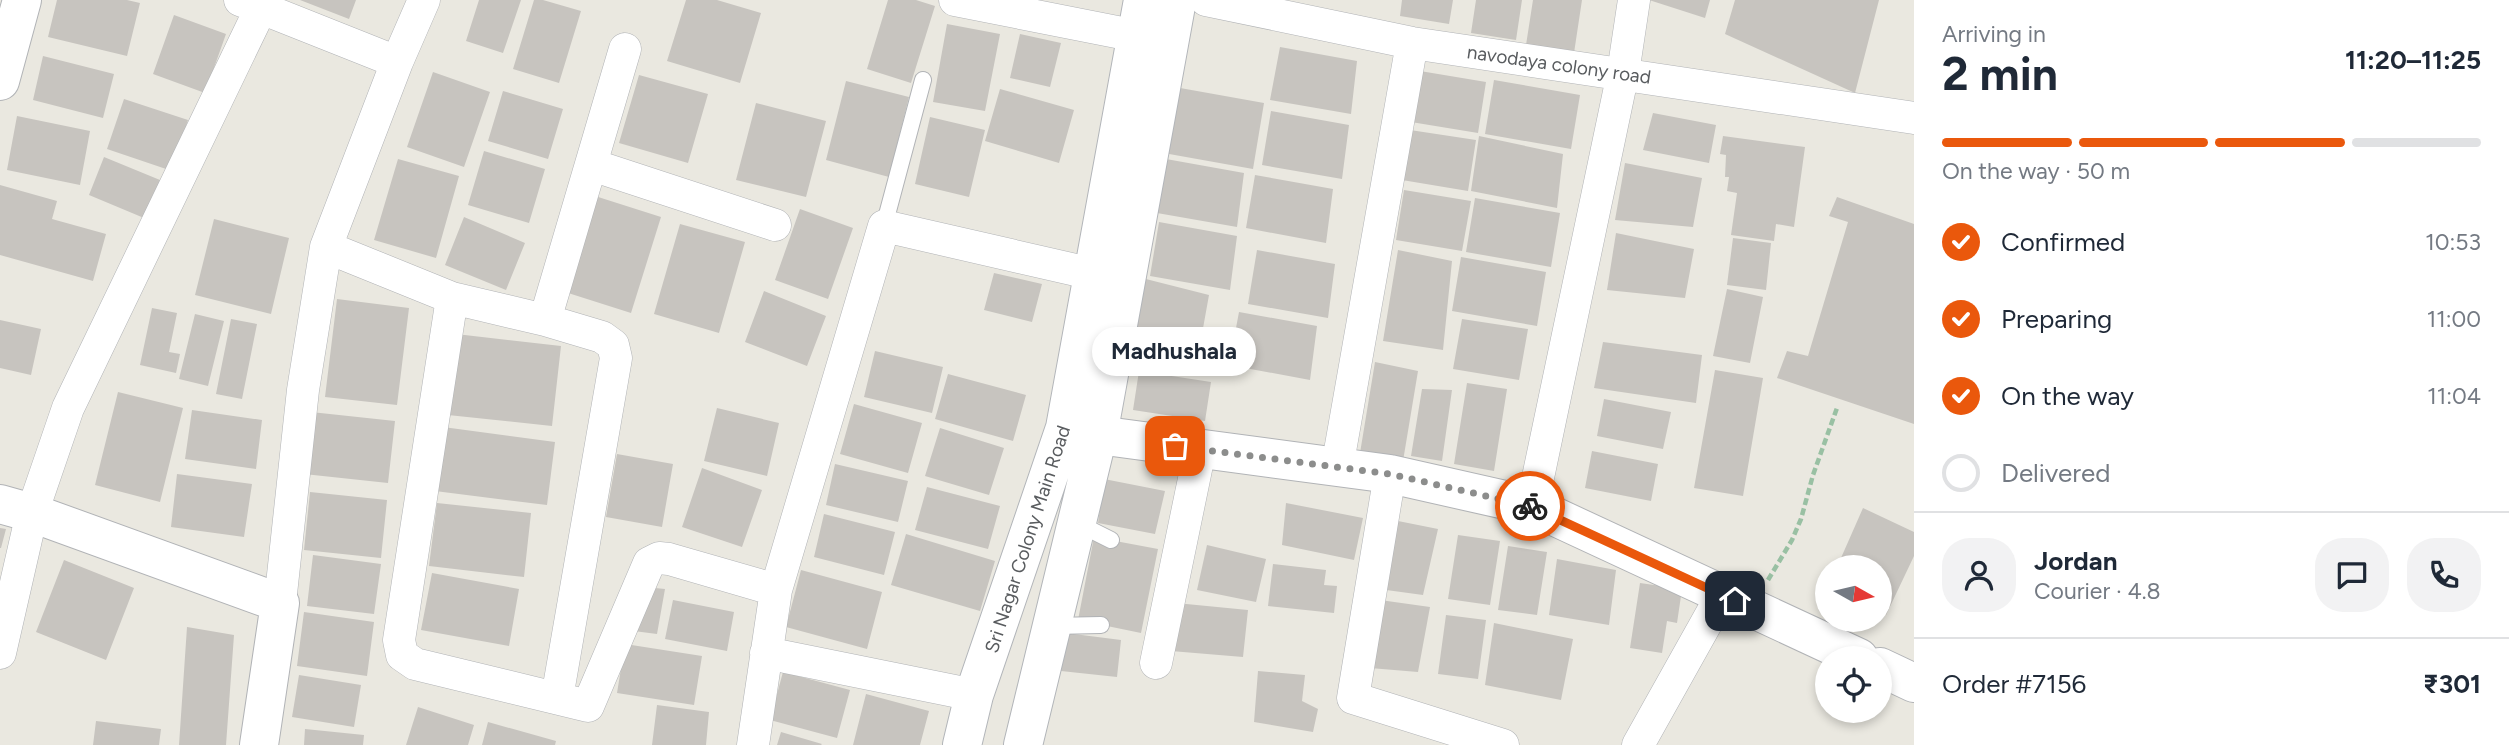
<!DOCTYPE html>
<meta charset="utf-8">
<style>
:root{--surface:#fff;--page:#f2f2f3;--text:#1f2937;--muted:#747a83;--line:#e0e1e3;--accent:#ea580c}
body{margin:0;font-family:Figtree,sans-serif;background:var(--page);color:var(--text);height:100vh;display:flex;flex-direction:column;font-size:26px;white-space:nowrap}
*{box-sizing:border-box;margin:0}
p{font-size:23px;color:var(--muted)}
.icon{flex:none;width:38px;height:38px;fill:none;stroke:currentColor;stroke-width:2;stroke-linecap:round;stroke-linejoin:round}
.map{position:relative;flex:1;overflow:hidden}
.sheet{display:flex;flex-direction:column;background:var(--surface);width:595px}
.sheet>*{flex:none}
.needle{width:46px;rotate:98deg}
.tools{position:absolute;left:1815px;top:555px;display:grid;gap:14px}
.tools a{display:grid;place-items:center;width:77px;height:77px;border-radius:50%;background:var(--surface);box-shadow:0 4px 10px #0003;font-size:35px}
.pin{position:absolute;display:grid;place-items:center;width:60px;height:60px;color:#fff;margin:-30px;border-radius:14px;box-shadow:0 4px 10px #0006}
.courier{position:absolute;display:grid;place-items:center;width:70px;height:70px;margin:-35px;border:5px solid #ea580c;border-radius:50%;background:#fff;color:#222;box-shadow:0 2px 9px #0007}
.bubble{position:absolute;height:49px;border-radius:24px;background:var(--surface);box-shadow:0 4px 10px #0003;font-size:23px;font-weight:700;line-height:49px;text-align:center}
.headline em{font-style:normal;font-weight:700}
.headline div{display:flex;flex-direction:column-reverse}
.headline{display:flex;align-items:center;justify-content:space-between;height:119px;padding:0 28px}
h1{font-size:46px;font-weight:700;line-height:52px}
.bar{display:grid;grid-template-columns:repeat(4,1fr);gap:10px 7px;align-content:center;height:84px;padding:0 28px}
.bar i{height:9px;border-radius:5px;background:var(--line)}
.bar .current{background:var(--accent)}
.bar p{grid-column:span 4}
.line{display:flex;align-items:center;gap:18px;padding:0 28px;border-top:2px solid var(--line)}
.line div{flex:1}
.round{display:grid;place-items:center;flex:none;width:74px;height:74px;border-radius:28px;background:var(--page)}
ol{padding:0 28px;list-style:none}
li{display:flex;align-items:center;gap:21px;height:77px}
li p{margin-inline-start:auto}
li .icon{padding:7px;border-radius:50%;background:var(--accent);color:#fff;stroke-width:4}
li:last-child{color:var(--muted)}
li i{width:38px;height:38px;border:4px solid var(--line);border-radius:50%}
main{display:flex;flex:1;min-height:0}
.map>svg:first-child{display:block}
.building{fill:#c7c4bf}
.lines{fill:none;stroke-linecap:round;stroke-linejoin:round}
.service-casing{stroke:#b1b3b6;stroke-width:18}
.minor-casing{stroke:#b1b3b6;stroke-width:33}
.tertiary-casing{stroke:#b1b3b6;stroke-width:40}
.secondary-casing{stroke:#b2b5b9;stroke-width:40}
.path{stroke:#99c0a3;stroke-width:4.5;stroke-dasharray:7 3.5;stroke-linecap:butt}
.service{stroke:#fff;stroke-width:16}
.minor{stroke:#fff;stroke-width:32}
.tertiary{stroke:#fff;stroke-width:38}
.secondary{stroke:#fff;stroke-width:38}
.done{stroke:#8c8d8c;stroke-width:7;stroke-dasharray:0 12.6}
.route{stroke:#ea580c;stroke-width:9}
.labels{text-anchor:middle;stroke-width:7;stroke-linejoin:round;paint-order:stroke}
.street-label{font-size:19px;fill:#595c5f;stroke:#fff}
</style>
<main>
<div class="map">
<svg width="1914" height="745" viewBox="0 0 1914 745">
<rect width="100%" height="100%" fill="#eae8e0"/>
<!-- building -->
<path class="building" d="M57 0H127L140 3 127 56 48 37Z
M300 0H356L349 19Z
M479 0H521L503 53 466 41Z
M534 0H543L581 11 559 83 513 69Z
M686 0H717L761 13 740 83 667 61Z
M888 0H916L935 6 911 83 867 69Z
M1402 0H1453L1449 24 1400 16Z
M1476 0H1522L1516 40 1471 33Z
M1533 0H1582L1574 53 1526 45Z
M1649 0H1710L1705 18Z
M1735 0H1879L1855 93 1725 34Z
M174 15 226 34 205 93 153 74Z
M947 24 1000 34 985 111 933 102Z
M1020 34 1061 43 1050 87 1010 78Z
M1280 47 1357 61 1351 114 1270 100Z
M43 56 114 74 103 118 33 100Z
M1420 71 1486 82 1478 133 1411 122Z
M433 72 490 92 464 167 407 147Z
M639 75 708 94 688 163 619 143Z
M1494 80 1580 95 1571 149 1485 134Z
M846 81 909 97 889 177 826 160Z
M1169 86 1264 103 1253 169 1158 152Z
M1000 89 1074 110 1059 163 985 141Z
M503 91 563 109 548 159 488 141Z
M124 99 188 120 172 171 107 149Z
M756 103 826 121 806 197 736 180Z
M1271 111 1349 125 1342 179 1262 165Z
M1653 113 1716 125 1709 163 1643 150Z
M17 116 90 131 80 185 7 170Z
M930 117 985 130 969 197 915 184Z
M1410 130 1476 140 1468 191 1402 180Z
M1479 136 1563 154 1557 208 1471 191Z
M1723 136 1805 147 1794 227 1776 224 1774 241 1731 235 1737 193 1727 191 1729 177H1725L1726 155 1720 154Z
M484 151 545 169 529 223 468 205Z
M104 157 160 180 144 218 89 195Z
M398 159 459 176 436 258 374 240Z
M1166 159 1244 173 1237 227 1157 213Z
M1625 163 1702 178 1693 227 1615 220Z
M1255 175 1333 189 1326 243 1246 228Z
M0 185 57 201 52 219 106 234 93 281 0 255Z
M1404 190 1471 201 1462 251 1396 240Z
M595 196 661 217 631 313 565 292Z
M1837 197 1914 224V424L1777 378 1787 351 1808 356 1848 222 1829 216Z
M1475 198 1560 213 1551 267 1466 252Z
M800 209 853 228 828 299 775 280Z
M464 217 525 243 506 290 445 265Z
M214 219 289 238 271 314 195 295Z
M1159 222 1237 236 1230 290 1150 276Z
M680 224 745 242 719 333 654 314Z
M1616 233 1694 249 1685 298 1607 290Z
M1733 238 1771 243 1766 290 1727 285Z
M1257 250 1335 264 1328 318 1248 304Z
M1398 250 1452 261 1443 350 1383 341Z
M1461 257 1546 272 1537 326 1452 311Z
M994 273 1042 284 1032 322 984 310Z
M1134 276 1209 295 1200 345 1126 341Z
M1727 289 1763 297 1750 363 1713 356Z
M764 291 826 316 807 366 745 342Z
M337 299 409 308 397 405 325 397Z
M152 308 177 313 169 352 180 354 176 373 140 365Z
M1239 312 1317 326 1310 380 1229 365Z
M195 314 224 321 208 386 179 379Z
M231 319 257 324 242 399 216 394Z
M1462 319 1528 329 1519 380 1453 369Z
M0 320 41 329 31 375 0 368Z
M456 334 561 346 552 426 448 415Z
M1603 342 1702 355 1696 403 1594 388Z
M875 351 943 367 932 413 864 397Z
M1375 362 1418 371 1403 461 1360 453Z
M1715 370 1763 378 1743 496 1694 488Z
M1139 371 1211 382 1205 421 1133 410Z
M948 374 1026 395 1013 441 935 419Z
M1467 383 1507 389 1494 471 1454 464Z
M1422 389 1452 390 1442 461 1411 456Z
M118 392 183 408 160 502 95 485Z
M1604 399 1671 412 1663 449 1597 436Z
M854 404 922 423 908 473 840 454Z
M717 408 779 423 767 476 704 461Z
M192 410 262 420 256 469 185 459Z
M311 412 395 421 388 483 304 474Z
M443 427 555 442 547 505 435 491Z
M940 428 1004 448 989 495 925 476Z
M1592 451 1658 464 1651 501 1585 488Z
M617 454 673 464 662 527 606 517Z
M835 464 908 481 898 522 826 505Z
M702 468 762 490 742 547 682 527Z
M177 474 252 484 244 537 171 527Z
M1104 479 1165 491 1155 534 1098 523Z
M927 487 1000 506 988 549 915 530Z
M310 492 387 500 381 558 304 550Z
M437 503 531 513 524 577 429 566Z
M1286 503 1363 518 1354 560 1282 545Z
M1863 508 1914 532V556L1886 615 1880 612V567H1837Z
M824 514 895 532 884 575 814 557Z
M1393 520 1438 529 1423 595 1379 589Z
M0 528 6 529 1 548H0Z
M906 534 995 561 980 611 891 585Z
M1458 535 1500 541 1490 605 1448 599Z
M1094 537 1158 549 1141 633 1078 620Z
M1207 545 1266 559 1256 602 1197 590Z
M1508 546 1547 552 1537 615 1498 610Z
M313 555 381 564 374 614 307 606Z
M1557 559 1616 570 1609 625 1549 615Z
M64 560 134 588 106 660 36 632Z
M1273 564 1326 570 1324 585 1337 586 1334 613 1268 606Z
M801 570 882 592 867 649 786 627Z
M432 573 519 589 509 646 421 630Z
M1640 583 1668 587 1681 596 1677 623 1667 621 1662 653 1630 648Z
M645 587 665 589 657 634 626 630Z
M673 600 734 612 727 651 665 639Z
M1380 600 1430 607 1418 672 1370 668Z
M1176 603 1248 610 1243 657 1171 651Z
M304 612 374 622 367 676 297 666Z
M1446 615 1486 620 1478 679 1438 674Z
M1494 623 1573 639 1561 700 1485 685Z
M187 627 234 635 226 745H179Z
M1066 633 1121 640 1117 677 1061 671Z
M625 644 702 656 694 705 617 693Z
M1258 671 1305 675 1302 701 1318 709 1313 732 1254 722Z
M783 672 850 690 837 738 770 720Z
M299 675 361 685 354 727 292 717Z
M866 694 929 711 920 745H853Z
M657 705 709 712 706 745H652Z
M418 707 474 725 468 745H406Z
M96 721 161 729 159 745H93Z
M488 722 556 741 555 745H482Z
M305 729 364 735 363 745H304Z
M781 732 822 744 821 745H777Z"/>
<g class="lines">
<defs>
<path id="service" d="M884 226 923 80
M1077 523 1111 540
M1052 626 1101 625"/>
<path id="minor" d="M955 0 1137 36
M1206 0 1412 43 1914 118
M261 8 397 62
M592 165 775 225
M326 247 452 298 545 320 602 337 613 345 616 358 557 698
M452 298 399 640 402 655 415 664 588 706 649 563 659 558 669 559 776 590
M545 320 625 49
M1337 468 1412 43
M1390 474 1353 698 1503 745
M1532 506 1623 73 1634 0
M280 603 303 390 326 247 397 62 424 0
M0 653 32 513 68 408 261 8 240 0
M766 653 974 695
M1156 663 1200 450
M753 745 776 590 884 226 1093 274
M1638 745 1722 595"/>
<path id="tertiary" d="M0 81 22 0
M1098 435 1390 474 1532 506 1859 658
M0 504 32 513 280 603 259 745
M1880 667 1914 683"/>
<path id="secondary" d="M962 745 974 695 1065 428 1143 0
M1023 745 1098 435 1177 0"/>
</defs>
<!-- service casing -->
<use href="#service" class="service-casing"/>
<!-- minor casing -->
<use href="#minor" class="minor-casing"/>
<!-- tertiary casing -->
<use href="#tertiary" class="tertiary-casing"/>
<!-- secondary casing -->
<use href="#secondary" class="secondary-casing"/>
<!-- path -->
<path class="path" d="M1768 580 1792 540 1801 519 1813 475 1837 408"/>
<!-- service -->
<use href="#service" class="service"/>
<!-- minor -->
<use href="#minor" class="minor"/>
<!-- tertiary -->
<use href="#tertiary" class="tertiary"/>
<!-- secondary -->
<use href="#secondary" class="secondary"/>
</g>
<g class="lines">
<!-- done -->
<path class="done" d="M1175 446 1390 474 1530 506"/>
<!-- route -->
<path class="route" d="M1530 506 1735 601"/>
</g>
<g class="labels">
<!-- street labels -->
<g class="street-label">
<text transform="translate(1559 64) rotate(8)" y="7">navodaya colony road</text>
<text transform="translate(1027 539) rotate(-72)" y="7">Sri Nagar Colony Main Road</text>
</g>
</g>
</svg>
<div class="tools">
<a><svg class="needle" viewBox="-14 -14 28 28"><path d="M0-13l5 13h-10z" fill="#e53935"/><path d="M0 13l5-13h-10z" fill="#747a83"/></svg></a>
<a><svg class="icon" aria-label="locate" viewBox="0 0 24 24"><circle cx="12" cy="12" r="6"/><path d="M12 2v4M12 18v4M2 12h4M18 12h4"/></svg></a>
</div>
<div class="pin" style="left:1175px;top:446px;background:#ea580c"><svg class="icon" aria-label="bag" viewBox="0 0 24 24"><path d="M5 8h14l-1 12H6zM9 8a3 3 0 0 1 6 0"/></svg></div>
<div class="pin" style="left:1735px;top:601px;background:#1f2937"><svg class="icon" aria-label="home" viewBox="0 0 24 24"><path d="M3 11l9-7 9 7M6 9v11h12V9"/></svg></div>
<div class="courier" style="left:1530px;top:506px"><svg class="icon" aria-label="bike" viewBox="0 0 24 24"><circle cx="6" cy="16" r="4"/><circle cx="18" cy="16" r="4"/><path d="M6 16l4-8h5l3 8M10 8l3 8H6M13 5h3"/></svg></div>
<div class="bubble" style="left:1092px;top:327px;width:164px">Madhushala</div>
</div>
<section class="sheet">
<div class="headline"><div><h1>2 min</h1><p>Arriving in</p></div><em>11:20–11:25</em></div>
<div class="bar"><i class="current"></i><i class="current"></i><i class="current"></i><i></i><p>On the way · 50 m</p></div>
<ol>
<li><svg class="icon" aria-label="check" viewBox="0 0 24 24"><path d="M5 12l5 5 9-10"/></svg>Confirmed<p>10:53</p></li>
<li><svg class="icon" aria-label="check" viewBox="0 0 24 24"><path d="M5 12l5 5 9-10"/></svg>Preparing<p>11:00</p></li>
<li><svg class="icon" aria-label="check" viewBox="0 0 24 24"><path d="M5 12l5 5 9-10"/></svg>On the way<p>11:04</p></li>
<li><i></i>Delivered</li>
</ol>
<div class="line" style="height:126px"><a class="round"><svg class="icon" aria-label="person" viewBox="0 0 24 24"><circle cx="12" cy="8" r="4"/><path d="M4 21q1-7 8-7t8 7"/></svg></a><div><b>Jordan</b><p>Courier · 4.8</p></div><a class="round"><svg class="icon" aria-label="chat" viewBox="0 0 24 24"><path d="M4 5h16v11H9l-5 4z"/></svg></a><a class="round"><svg class="icon" aria-label="phone" viewBox="0 0 24 24"><path d="M5 4h4l2 5-3 2q2 4 5 5l2-3 5 2v4C11 20 4 13 5 4z"/></svg></a></div>
<div class="line" style="height:91px"><div>Order #7156</div><b>₹301</b></div>
</section>
</main>
